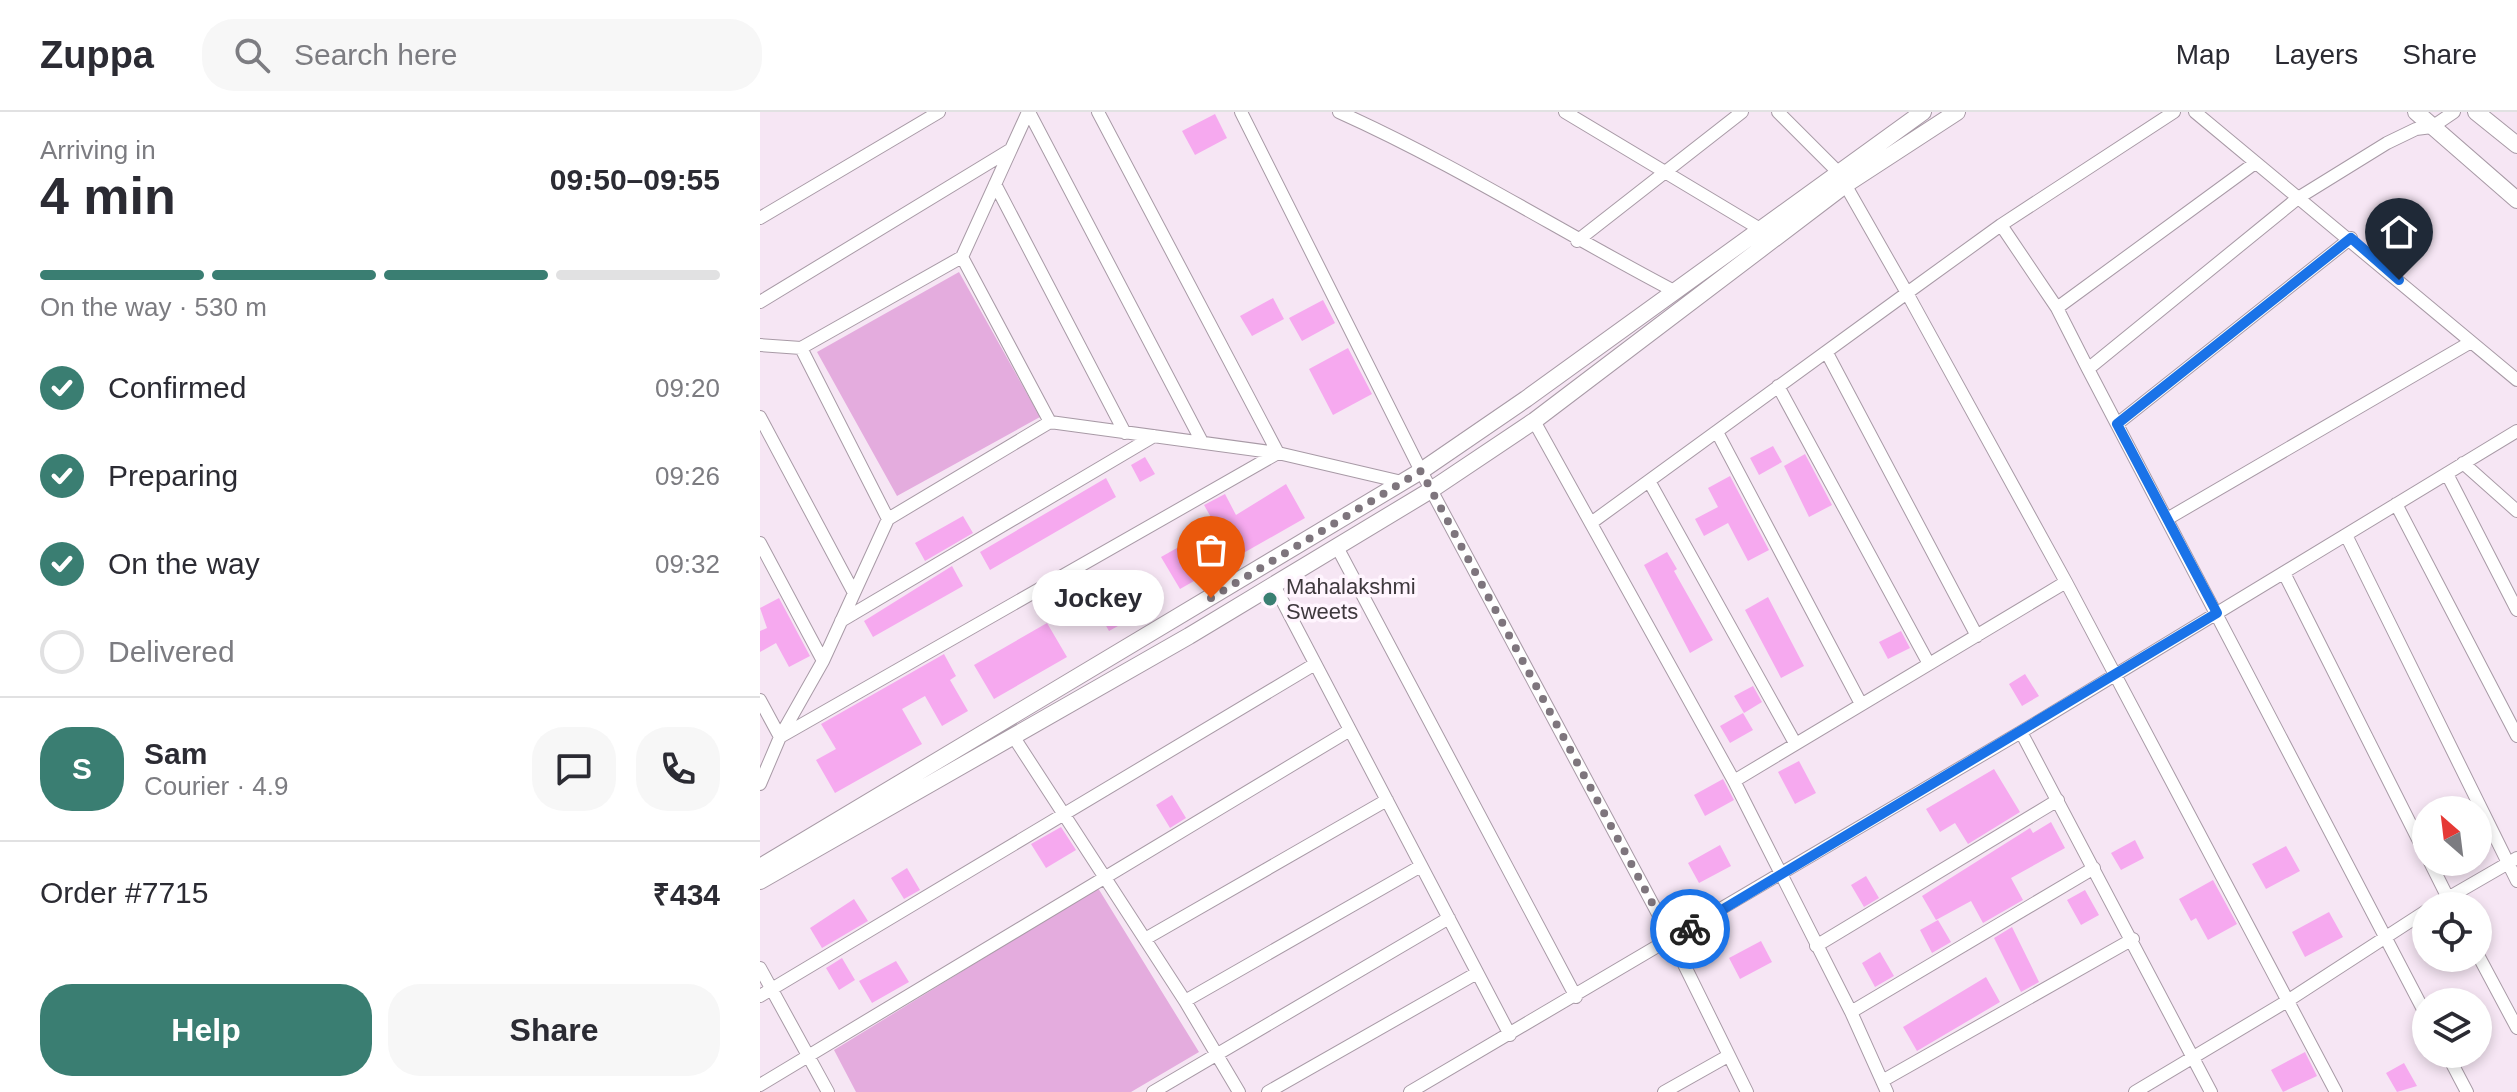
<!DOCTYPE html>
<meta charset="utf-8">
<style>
:root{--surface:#fff;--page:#f7f7f7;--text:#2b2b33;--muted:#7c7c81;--line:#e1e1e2;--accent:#3a7e72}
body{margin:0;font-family:Arial,sans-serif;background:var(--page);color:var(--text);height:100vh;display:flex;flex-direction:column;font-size:30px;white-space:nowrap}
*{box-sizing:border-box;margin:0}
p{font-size:26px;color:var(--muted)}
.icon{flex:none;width:44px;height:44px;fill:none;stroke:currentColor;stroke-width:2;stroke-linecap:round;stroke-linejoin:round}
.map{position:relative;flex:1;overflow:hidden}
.sheet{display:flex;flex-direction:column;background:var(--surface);width:760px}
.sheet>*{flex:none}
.needle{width:52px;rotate:332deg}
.fabs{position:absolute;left:1652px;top:684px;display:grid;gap:16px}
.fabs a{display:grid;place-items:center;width:80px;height:80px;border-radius:50%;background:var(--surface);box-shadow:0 4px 12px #0003;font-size:40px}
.pin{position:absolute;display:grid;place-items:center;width:68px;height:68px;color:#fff;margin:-82px -34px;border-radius:50% 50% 50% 0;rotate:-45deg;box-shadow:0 0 8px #0007}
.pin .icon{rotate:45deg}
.courier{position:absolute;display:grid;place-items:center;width:80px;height:80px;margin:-40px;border:6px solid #1a73e8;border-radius:50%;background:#fff;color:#222;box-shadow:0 2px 10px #0007}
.bubble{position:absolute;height:56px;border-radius:28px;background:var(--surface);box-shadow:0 4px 12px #0003;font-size:26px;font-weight:700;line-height:56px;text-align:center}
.headline em{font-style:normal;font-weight:700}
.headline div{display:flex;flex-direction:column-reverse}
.headline{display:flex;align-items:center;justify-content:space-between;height:136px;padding:0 40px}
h1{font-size:52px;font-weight:700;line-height:60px}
.bar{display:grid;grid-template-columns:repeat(4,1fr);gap:12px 8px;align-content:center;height:96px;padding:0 40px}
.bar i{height:10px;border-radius:6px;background:var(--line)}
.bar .selected{background:var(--accent)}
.bar p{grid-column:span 4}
.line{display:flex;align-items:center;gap:20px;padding:0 40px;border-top:2px solid var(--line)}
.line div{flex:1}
.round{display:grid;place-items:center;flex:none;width:84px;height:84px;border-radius:32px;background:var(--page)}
ol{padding:0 40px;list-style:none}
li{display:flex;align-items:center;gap:24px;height:88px}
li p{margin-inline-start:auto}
li .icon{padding:8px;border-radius:50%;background:var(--accent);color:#fff;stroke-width:4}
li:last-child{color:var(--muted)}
li i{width:44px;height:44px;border:4px solid var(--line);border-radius:50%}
.button{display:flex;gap:16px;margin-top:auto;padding:16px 40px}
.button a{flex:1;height:92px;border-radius:32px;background:var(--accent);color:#fff;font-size:32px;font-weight:700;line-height:92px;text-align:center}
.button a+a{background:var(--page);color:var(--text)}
header{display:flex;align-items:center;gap:48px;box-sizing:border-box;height:112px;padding:0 40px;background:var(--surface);border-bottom:2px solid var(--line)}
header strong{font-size:38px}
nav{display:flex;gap:44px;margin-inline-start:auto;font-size:28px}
.search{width:560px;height:72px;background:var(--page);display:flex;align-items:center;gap:20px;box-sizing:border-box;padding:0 28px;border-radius:32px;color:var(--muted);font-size:30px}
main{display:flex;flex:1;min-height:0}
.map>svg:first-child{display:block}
.green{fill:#e4acde}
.building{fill:#f6a9ef}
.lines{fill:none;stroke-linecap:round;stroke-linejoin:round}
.street-casing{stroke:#a89aa6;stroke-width:14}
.secondary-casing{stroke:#a89aa6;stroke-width:18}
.street{stroke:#fff;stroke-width:12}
.secondary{stroke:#fff;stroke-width:16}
.done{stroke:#7e757d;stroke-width:8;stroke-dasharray:0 14.4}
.route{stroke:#1a73e8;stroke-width:10}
.poi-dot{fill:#3a7e72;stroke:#fff5fe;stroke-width:3}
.labels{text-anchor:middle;stroke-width:7;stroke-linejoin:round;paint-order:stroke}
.poi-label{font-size:22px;fill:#3e383d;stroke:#fff5fe;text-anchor:start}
</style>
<header>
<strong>Zuppa</strong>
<div class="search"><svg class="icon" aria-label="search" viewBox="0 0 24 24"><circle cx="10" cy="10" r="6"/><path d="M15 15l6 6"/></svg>Search here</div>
<nav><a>Map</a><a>Layers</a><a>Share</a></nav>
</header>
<main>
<section class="sheet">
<div class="headline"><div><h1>4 min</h1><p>Arriving in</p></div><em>09:50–09:55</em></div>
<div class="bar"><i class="selected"></i><i class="selected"></i><i class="selected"></i><i></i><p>On the way · 530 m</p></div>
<ol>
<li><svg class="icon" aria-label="check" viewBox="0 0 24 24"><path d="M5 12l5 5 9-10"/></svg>Confirmed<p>09:20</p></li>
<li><svg class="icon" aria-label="check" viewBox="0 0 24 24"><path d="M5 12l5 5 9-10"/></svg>Preparing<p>09:26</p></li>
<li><svg class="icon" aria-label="check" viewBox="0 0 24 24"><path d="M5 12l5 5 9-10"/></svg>On the way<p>09:32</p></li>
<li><i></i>Delivered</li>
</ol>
<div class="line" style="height:144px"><b class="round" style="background:var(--accent);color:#fff">S</b><div><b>Sam</b><p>Courier · 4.9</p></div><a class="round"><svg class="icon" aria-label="chat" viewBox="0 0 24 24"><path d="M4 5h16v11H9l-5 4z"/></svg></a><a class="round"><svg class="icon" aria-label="phone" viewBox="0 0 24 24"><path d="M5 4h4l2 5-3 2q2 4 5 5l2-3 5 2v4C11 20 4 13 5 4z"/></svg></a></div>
<div class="line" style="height:104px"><div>Order #7715</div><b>₹434</b></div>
<div class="button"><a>Help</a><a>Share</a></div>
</section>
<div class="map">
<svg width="1757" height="980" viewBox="0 0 1757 980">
<rect width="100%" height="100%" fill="#f6e6f4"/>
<!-- green -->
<path class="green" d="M199 160 280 305 137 384 57 240Z
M338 776 439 940 371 980H96L74 938Z"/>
<!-- building -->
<path class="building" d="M455 2 467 26 435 43 422 19Z
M513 186 524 207 492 224 480 204Z
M563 188 575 211 542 229 529 206Z
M588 236 612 282 573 303 549 257Z
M1013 334 1022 350 999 363 990 346Z
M1045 342 1072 393 1049 405 1024 354Z
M385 345 395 362 380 370 371 353Z
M970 364 1009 438 988 449 968 411 944 424 935 407 958 395 948 376Z
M346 366 356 385 230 458 220 440Z
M526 372 545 406 420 477 401 445 456 414 444 393 465 382 476 403Z
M203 404 213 421 165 449 155 431Z
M907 440 917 457 914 459 953 528 930 541 884 453Z
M192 454 203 474 113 525 104 509Z
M357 472 376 504 349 519 331 487Z
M1008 485 1044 554 1021 566 985 498Z
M19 486 50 544 29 555 16 531 0 540V519L7 516 0 496Z
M287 511 307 545 234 587 214 553Z
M1141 519 1150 536 1128 547 1119 530Z
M184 542 196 564 190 568 208 599 182 614 165 584 142 597 162 632 75 681 56 648 76 637 61 612Z
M1265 562 1279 584 1262 594 1249 572Z
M993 574 1002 590 984 601 974 584Z
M983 601 993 618 970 631 960 614Z
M1039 649 1056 681 1035 692 1018 660Z
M1234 657 1260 700 1208 732 1195 711 1180 720 1166 697Z
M963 667 974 688 945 704 934 683Z
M412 683 426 706 410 716 396 693Z
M1291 710 1305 736 1251 766 1263 788 1223 811 1211 789 1176 808 1162 784 1270 716 1273 721Z
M301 715 316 738 286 756 271 732Z
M1375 728 1384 746 1361 758 1351 741Z
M960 733 971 754 939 771 928 751Z
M1526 734 1540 759 1506 777 1492 752Z
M147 756 160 778 144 787 131 766Z
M1106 764 1119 786 1104 795 1091 773Z
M1453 768 1477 812 1448 828 1436 806 1431 809 1419 787Z
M1325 778 1339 803 1321 813 1307 788Z
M94 787 108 809 62 836 50 816Z
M1569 800 1583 825 1545 845 1532 820Z
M1178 808 1191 830 1172 841 1160 818Z
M1252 815 1279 870 1261 880 1234 826Z
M1001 829 1012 850 980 867 969 846Z
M1120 840 1134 864 1115 875 1102 851Z
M82 846 95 868 79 878 66 856Z
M136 849 149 870 112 891 99 869Z
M1226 865 1240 890 1157 939 1143 915Z
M1545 940 1557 964 1523 980 1511 958Z
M1644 951 1657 974 1637 980 1626 961Z"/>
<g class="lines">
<defs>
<path id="street" d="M269 0 441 328
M481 0 661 359 912 828 987 980
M579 0C695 52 803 121 916 180
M805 0 1000 117
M1018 0 1078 60 1147 181 1241 113 1414 0
M1435 0 1757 268
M235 72 365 321
M0 106 179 0
M1241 113 1297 196 1328 257 1538 86 1627 31 1656 17 1672 15 1694 0
M817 129 982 0
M202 145 268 0
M0 190 250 38
M1297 196 1495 51
M0 233 41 236
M1067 241 1217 524
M1328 257 1666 903
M1018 274 1169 552
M0 305 94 481
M774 309 974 669 1091 900 1127 980
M290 310 518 341 642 370
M1357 312 1591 126
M957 320 1101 592
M1703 351 1757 399
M1687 362 1757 498
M889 369 1035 631
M1636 392 1757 624
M1407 407 1711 230
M831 411 1147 181 1306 470 1576 980
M1586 423 1757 769
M0 431 63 549
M577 435 816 885
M1524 461 1666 743
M514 473 750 923
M81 509 394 324
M0 588 20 625 518 341 338 0
M1261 620 1451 980
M253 624 425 889 479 980
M974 669 1306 470
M0 672 20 625 63 549 128 407 290 310 202 145 41 236 128 407
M1670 750 1692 794
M1674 794 1757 746
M385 827 627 688
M1056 834 1298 688
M1718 843 1757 916
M0 856 68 980
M0 884 555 552
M425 889 661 754
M1091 900 1334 756
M1687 942 1707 980
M1122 969 1373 827
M0 973 590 618
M393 980 689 806
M508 980 717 861
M650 980 1261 620 1757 319
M904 980 968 944
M1375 980 1529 888 1666 799"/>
<path id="secondary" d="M1656 0 1757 88
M1716 0 1757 33
M0 755 661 359 766 287 1163 0
M0 769 429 524 671 378 774 309 1085 73 1197 0"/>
</defs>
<!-- street casing -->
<use href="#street" class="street-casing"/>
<!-- secondary casing -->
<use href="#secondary" class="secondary-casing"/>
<!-- street -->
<use href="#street" class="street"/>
<!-- secondary -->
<use href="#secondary" class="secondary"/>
</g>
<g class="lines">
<!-- done -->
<path class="done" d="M451 486 661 359 912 828 930 817"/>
<!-- route -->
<path class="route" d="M930 817 1457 501 1357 312 1591 126 1639 168"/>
</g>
<!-- markers -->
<circle class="poi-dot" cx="510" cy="487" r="8"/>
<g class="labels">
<!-- poi labels -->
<g class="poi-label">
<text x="526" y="482">Mahalakshmi<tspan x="526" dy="25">Sweets</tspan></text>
</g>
</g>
</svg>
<div class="fabs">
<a><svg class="needle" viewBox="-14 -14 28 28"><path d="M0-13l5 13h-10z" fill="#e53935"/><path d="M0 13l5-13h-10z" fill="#7c7c81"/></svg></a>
<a><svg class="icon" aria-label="locate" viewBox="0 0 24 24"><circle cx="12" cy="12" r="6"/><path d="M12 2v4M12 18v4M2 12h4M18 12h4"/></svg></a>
<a><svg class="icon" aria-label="layers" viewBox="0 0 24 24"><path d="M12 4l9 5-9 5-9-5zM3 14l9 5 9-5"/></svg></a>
</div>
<div class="pin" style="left:451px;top:486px;background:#ea580c"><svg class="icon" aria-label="bag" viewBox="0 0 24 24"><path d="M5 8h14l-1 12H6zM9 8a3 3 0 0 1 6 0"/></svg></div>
<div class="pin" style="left:1639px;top:168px;background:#1f2937"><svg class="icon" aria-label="home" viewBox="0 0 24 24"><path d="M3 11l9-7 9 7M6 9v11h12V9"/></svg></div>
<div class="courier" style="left:930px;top:817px"><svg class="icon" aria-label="bike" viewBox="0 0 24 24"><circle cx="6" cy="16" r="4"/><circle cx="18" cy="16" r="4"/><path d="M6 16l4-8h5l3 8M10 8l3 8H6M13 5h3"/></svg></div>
<div class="bubble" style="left:272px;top:458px;width:132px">Jockey</div>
</div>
</main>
